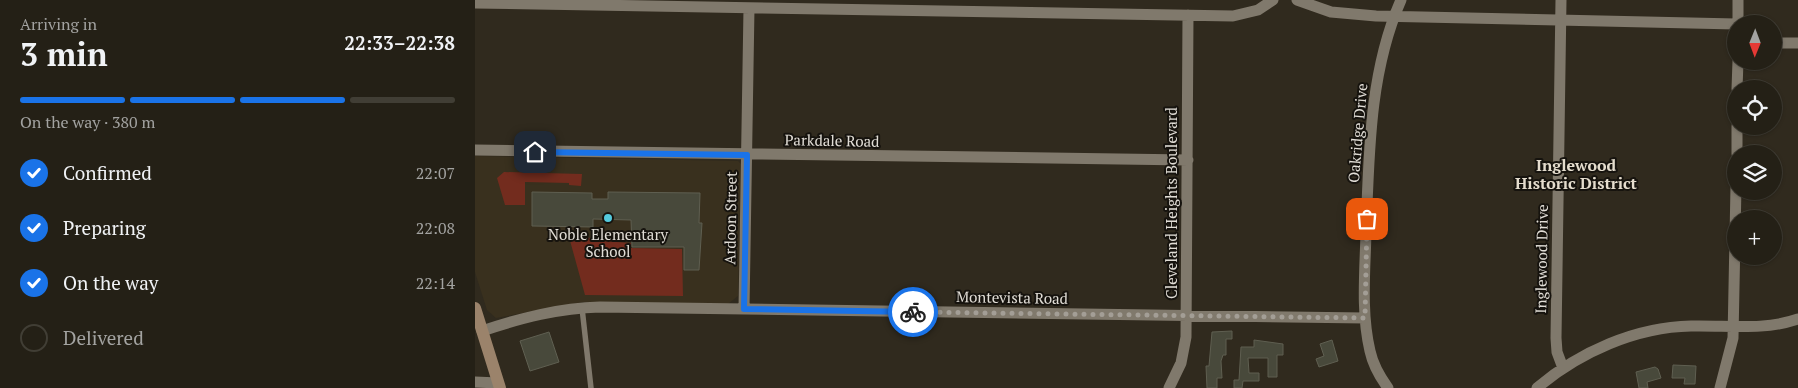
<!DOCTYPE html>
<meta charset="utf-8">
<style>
:root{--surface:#242016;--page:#2c281f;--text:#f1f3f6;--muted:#a3a3a1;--line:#413e35;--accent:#1a73e8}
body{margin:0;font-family:"PT Serif",serif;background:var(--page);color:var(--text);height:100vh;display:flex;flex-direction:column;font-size:19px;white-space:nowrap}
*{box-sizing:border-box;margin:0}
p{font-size:16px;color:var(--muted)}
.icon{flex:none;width:28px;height:28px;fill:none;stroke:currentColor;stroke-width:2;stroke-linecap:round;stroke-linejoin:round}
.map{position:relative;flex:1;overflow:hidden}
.panel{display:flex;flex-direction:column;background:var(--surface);width:475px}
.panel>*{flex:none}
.needle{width:32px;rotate:181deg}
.buttons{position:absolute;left:1252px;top:15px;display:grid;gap:10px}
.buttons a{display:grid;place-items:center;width:55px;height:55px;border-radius:50%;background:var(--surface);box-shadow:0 1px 4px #0004,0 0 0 1px var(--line);font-size:25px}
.pin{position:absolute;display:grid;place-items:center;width:42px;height:42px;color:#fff;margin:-21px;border-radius:10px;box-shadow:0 2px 8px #0006}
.courier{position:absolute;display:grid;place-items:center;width:50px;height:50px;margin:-25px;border:4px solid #1a73e8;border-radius:50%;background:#fff;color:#222;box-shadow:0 1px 6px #0007}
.summary em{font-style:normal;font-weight:700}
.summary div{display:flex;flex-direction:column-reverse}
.summary{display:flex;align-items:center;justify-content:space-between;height:85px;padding:0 20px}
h1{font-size:32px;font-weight:700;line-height:38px}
.bar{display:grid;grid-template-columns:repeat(4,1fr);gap:8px 5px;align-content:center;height:60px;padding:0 20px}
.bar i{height:6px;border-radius:4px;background:var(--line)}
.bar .active{background:var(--accent)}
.bar p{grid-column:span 4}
ol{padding:0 20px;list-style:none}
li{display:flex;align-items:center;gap:15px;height:55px}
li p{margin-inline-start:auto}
li .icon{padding:5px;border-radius:50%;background:var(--accent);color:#fff;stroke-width:4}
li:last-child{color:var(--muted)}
li i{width:28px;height:28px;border:2px solid var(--line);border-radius:50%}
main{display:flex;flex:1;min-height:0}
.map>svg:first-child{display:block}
.built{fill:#39301e}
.green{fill:#732c1e}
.building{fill:#48493b;stroke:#5f5f51}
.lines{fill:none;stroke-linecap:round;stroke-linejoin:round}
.service{stroke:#80796c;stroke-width:5.5}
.minor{stroke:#80796c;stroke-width:11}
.secondary{stroke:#9b836b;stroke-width:12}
.done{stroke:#a39e96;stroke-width:5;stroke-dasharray:0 9}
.route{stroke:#1a73e8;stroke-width:6}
.poi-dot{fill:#54cadd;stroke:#16130e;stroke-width:2}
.labels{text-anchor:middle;stroke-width:4;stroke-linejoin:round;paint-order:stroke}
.street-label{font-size:15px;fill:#e1ddd6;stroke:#16130e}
.poi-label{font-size:15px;fill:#e1ddd6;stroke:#16130e}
.neighbourhood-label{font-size:16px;font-weight:bold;fill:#e5ddce;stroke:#16130e}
</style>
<main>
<section class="panel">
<div class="summary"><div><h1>3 min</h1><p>Arriving in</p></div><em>22:33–22:38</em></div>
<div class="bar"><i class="active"></i><i class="active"></i><i class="active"></i><i></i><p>On the way · 380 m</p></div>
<ol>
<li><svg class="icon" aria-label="check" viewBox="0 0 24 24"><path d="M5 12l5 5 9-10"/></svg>Confirmed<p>22:07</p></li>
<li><svg class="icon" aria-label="check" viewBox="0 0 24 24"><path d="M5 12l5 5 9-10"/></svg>Preparing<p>22:08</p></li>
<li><svg class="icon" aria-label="check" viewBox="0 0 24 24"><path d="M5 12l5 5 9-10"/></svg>On the way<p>22:14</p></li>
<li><i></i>Delivered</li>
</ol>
</section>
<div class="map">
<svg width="1323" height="388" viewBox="0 0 1323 388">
<rect width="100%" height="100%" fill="#302a1e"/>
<!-- built -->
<path class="built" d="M0 156 263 161 266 164 263 296 253 304 108 302 21 318 12 310 0 272Z"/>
<!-- green -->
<path class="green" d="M29 172 107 174 106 186 94 185V183L50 182V205H30L22 178Z
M94 237 140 239 142 242 156 243V248L207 249 208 296 110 295Z"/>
<!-- building -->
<path class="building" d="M57 192 117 193V199H133V192L225 193 224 223H227L224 270H209V247H157L156 220 118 219V227L57 226Z
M757 331V339H751V355H748L746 361 747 378H742V388H732L731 366H734L737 332Z
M74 332 84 362 55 371 45 341Z
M779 340 808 344V355H802V377H793V358H773L774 373H784V381H768L767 388H759V380H764L766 347H779Z
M857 340 863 361 844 367 841 359 849 356 845 344Z
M1198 365 1221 366 1220 384H1209L1210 378H1197Z
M1180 367 1183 369 1186 378 1172 382 1173 388H1164L1161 372Z"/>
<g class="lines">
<!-- service -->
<path class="service" d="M107 308 116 388"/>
<!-- minor -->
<path class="minor" d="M822 0 856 12 901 16 1261 24
M1086 0 1081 338 1082 352 1088 368
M0 3 758 16 783 10 798 0
M1263 24V0
M1299 43H1323
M1262 89 1263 61
M0 150 713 160
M1262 154V126
M269 309 274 8
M7 331C46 318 84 308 125 307L890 318
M0 382 23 383
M694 388 706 363 711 337 713 15
M913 388C905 377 898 365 895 351 886 313 890 271 891 233 894 155 894 72 926 0
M1062 388C1104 352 1161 327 1216 326 1252 325 1289 331 1323 319
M1245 388 1258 338 1261 186"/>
<!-- secondary -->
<path class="secondary" d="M0 308 25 388"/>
</g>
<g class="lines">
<!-- done -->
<path class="done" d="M438 312 890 318 892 219"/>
<!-- route -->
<path class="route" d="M60 152 272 155 269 309 438 312"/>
</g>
<!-- markers -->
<circle class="poi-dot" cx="133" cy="218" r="5"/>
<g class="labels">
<!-- street labels -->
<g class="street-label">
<text transform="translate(883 133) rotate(-85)" y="5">Oakridge Drive</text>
<text transform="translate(357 141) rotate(1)" y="5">Parkdale Road</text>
<text transform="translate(697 203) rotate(-90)" y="5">Cleveland Heights Boulevard</text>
<text transform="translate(256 218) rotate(-89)" y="5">Ardoon Street</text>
<text transform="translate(1067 259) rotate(-89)" y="5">Inglewood Drive</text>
<text transform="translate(537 298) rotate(1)" y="5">Montevista Road</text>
</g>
<!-- poi labels -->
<g class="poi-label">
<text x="133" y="240">Noble Elementary<tspan x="133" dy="17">School</tspan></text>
</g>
<!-- neighbourhood labels -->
<g class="neighbourhood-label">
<text x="1101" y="171">Inglewood<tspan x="1101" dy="18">Historic District</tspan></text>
</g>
</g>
</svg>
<div class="buttons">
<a><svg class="needle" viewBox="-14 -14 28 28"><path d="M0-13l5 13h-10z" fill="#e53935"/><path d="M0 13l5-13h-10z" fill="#a3a3a1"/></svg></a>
<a><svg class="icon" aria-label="locate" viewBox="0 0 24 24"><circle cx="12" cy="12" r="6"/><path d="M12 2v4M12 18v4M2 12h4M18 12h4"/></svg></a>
<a><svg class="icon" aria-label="layers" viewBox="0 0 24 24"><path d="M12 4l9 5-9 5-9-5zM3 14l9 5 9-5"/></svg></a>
<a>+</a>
</div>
<div class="pin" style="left:892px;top:219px;background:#ea580c"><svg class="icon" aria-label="bag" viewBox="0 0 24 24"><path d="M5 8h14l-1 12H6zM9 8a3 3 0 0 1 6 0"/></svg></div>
<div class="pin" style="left:60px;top:152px;background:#1f2937"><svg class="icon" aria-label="home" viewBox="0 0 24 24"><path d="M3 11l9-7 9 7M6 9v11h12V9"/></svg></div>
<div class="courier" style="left:438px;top:312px"><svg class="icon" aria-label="bike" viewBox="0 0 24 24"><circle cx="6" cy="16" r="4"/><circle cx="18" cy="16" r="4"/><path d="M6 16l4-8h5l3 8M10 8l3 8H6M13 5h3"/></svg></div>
</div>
</main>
